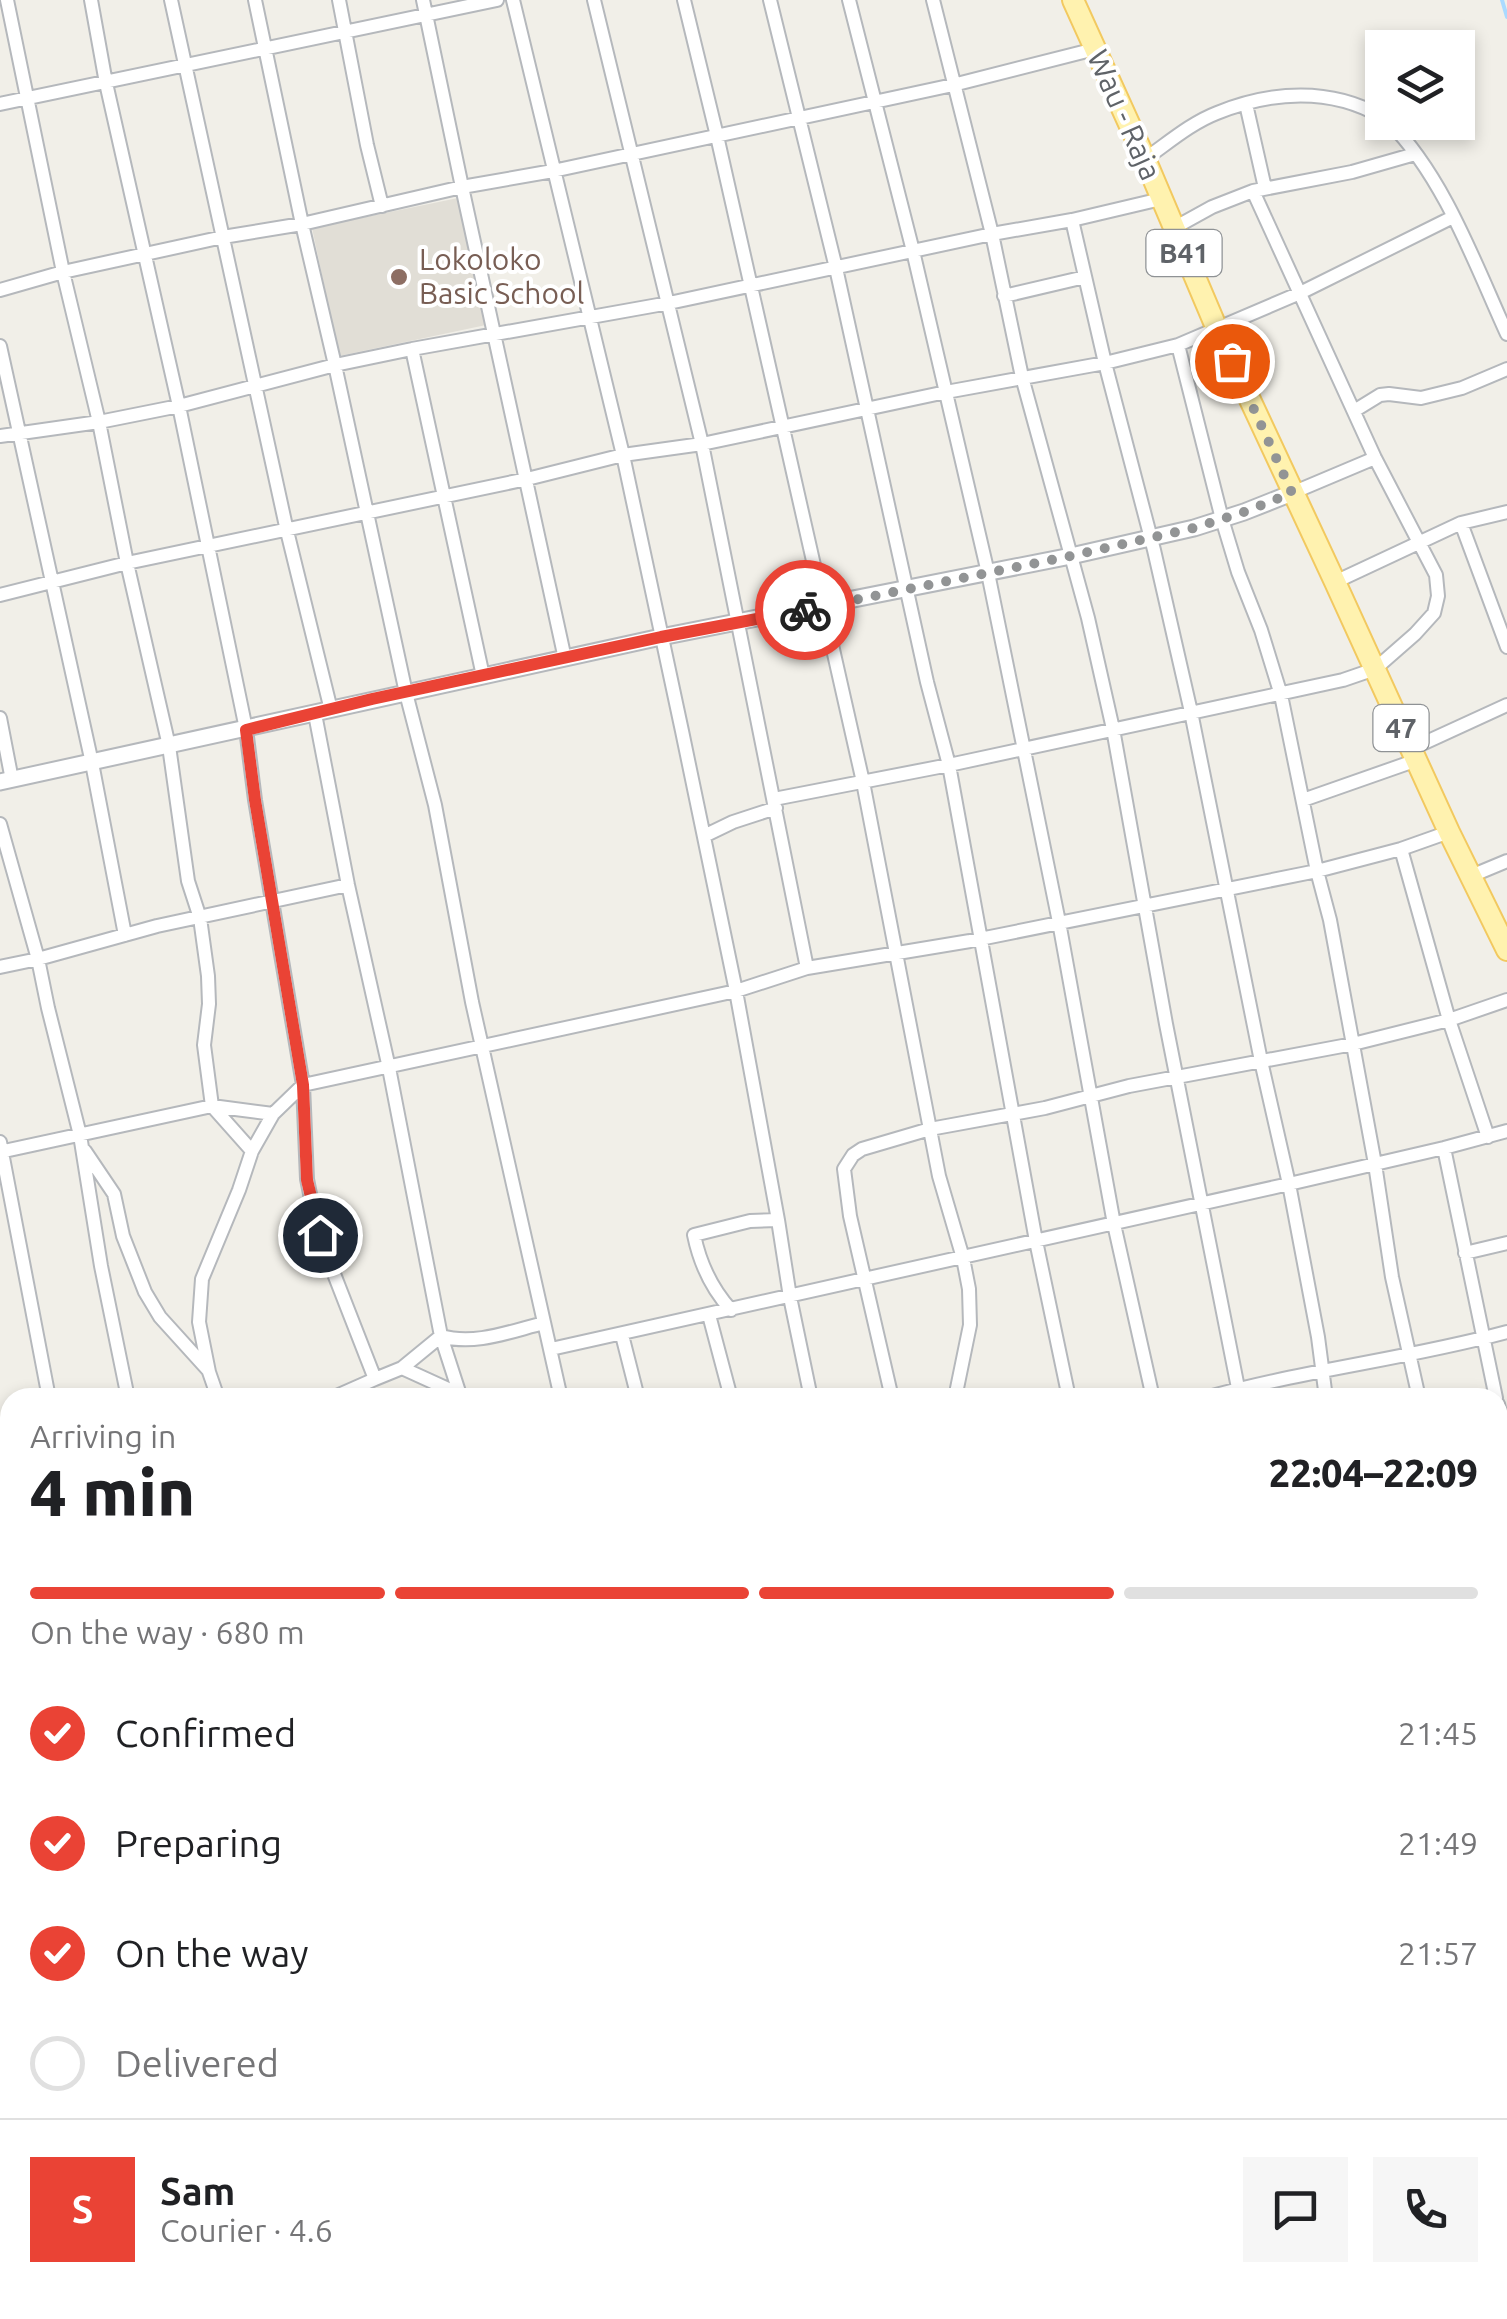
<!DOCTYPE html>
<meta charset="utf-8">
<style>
:root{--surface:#fff;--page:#f6f6f6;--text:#202124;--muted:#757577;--line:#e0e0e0;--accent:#ea4335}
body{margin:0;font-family:Ubuntu,sans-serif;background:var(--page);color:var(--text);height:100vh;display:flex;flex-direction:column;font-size:38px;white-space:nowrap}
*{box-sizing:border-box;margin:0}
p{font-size:32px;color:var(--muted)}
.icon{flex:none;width:55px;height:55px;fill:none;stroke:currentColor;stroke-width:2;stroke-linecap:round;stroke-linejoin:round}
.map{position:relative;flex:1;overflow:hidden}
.side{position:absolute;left:0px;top:1388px;width:1508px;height:932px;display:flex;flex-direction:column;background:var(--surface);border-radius:30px 30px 0 0;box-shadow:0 5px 15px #0003}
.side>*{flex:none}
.controls{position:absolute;left:1365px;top:30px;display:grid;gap:20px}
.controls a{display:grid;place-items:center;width:110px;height:110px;border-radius:0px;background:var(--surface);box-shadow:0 5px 15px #0003;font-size:50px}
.pin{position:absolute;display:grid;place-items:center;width:85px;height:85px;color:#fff;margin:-42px;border:5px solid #fff;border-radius:50%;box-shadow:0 2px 10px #0007}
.courier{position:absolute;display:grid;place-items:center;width:100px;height:100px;margin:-50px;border:8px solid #ea4335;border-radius:50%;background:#fff;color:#222;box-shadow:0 2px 12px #0007}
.summary em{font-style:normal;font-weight:800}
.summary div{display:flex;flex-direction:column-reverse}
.summary{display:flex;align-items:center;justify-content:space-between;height:170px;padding:0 30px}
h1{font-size:65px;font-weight:800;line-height:75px}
.bar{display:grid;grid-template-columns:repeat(4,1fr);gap:15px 10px;align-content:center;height:120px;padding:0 30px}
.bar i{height:12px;border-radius:8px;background:var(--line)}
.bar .on{background:var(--accent)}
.bar p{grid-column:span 4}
.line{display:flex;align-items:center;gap:25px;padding:0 30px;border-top:2px solid var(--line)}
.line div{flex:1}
.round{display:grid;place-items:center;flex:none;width:105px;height:105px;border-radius:0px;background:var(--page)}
ol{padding:0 30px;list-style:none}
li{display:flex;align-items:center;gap:30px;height:110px}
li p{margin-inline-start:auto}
li .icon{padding:10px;border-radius:50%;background:var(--accent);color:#fff;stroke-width:4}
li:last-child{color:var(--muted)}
li i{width:55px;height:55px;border:5px solid var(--line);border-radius:50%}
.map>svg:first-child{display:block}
.education{fill:#e1ded6}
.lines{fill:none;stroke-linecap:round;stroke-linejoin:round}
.stream{stroke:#aadaff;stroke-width:4}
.minor-casing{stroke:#b5b8bc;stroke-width:16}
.tertiary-casing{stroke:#b5b8bc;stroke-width:19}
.primary-casing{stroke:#f2c960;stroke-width:24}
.minor{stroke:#fff;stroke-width:12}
.tertiary{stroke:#fff;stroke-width:15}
.primary{stroke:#fff2af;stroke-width:20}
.done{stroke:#929495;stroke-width:10;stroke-dasharray:0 18}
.route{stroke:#ea4335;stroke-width:12}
.education-dot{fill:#8d6e63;stroke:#fff;stroke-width:4}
.labels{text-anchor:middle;stroke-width:8;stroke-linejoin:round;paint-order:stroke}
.shield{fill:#fff;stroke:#8f9295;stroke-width:2.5}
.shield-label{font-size:28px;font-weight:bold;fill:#5f6368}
.street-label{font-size:30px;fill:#5f6368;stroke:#fff}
.education-label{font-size:30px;fill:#785e54;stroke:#fff;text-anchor:start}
</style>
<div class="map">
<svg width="1507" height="2319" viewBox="0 0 1507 2319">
<rect width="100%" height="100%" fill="#f1efe8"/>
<!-- education -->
<path class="education" d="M458 198 486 325 339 356 312 228Z"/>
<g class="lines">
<!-- stream -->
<path class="stream" d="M1502 0 1507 17"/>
<defs>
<path id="minor" d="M7 0 63 272 99 422 127 563 169 746 188 881 200 918 208 976 209 1004 204 1045 212 1106 252 1151
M91 0 106 83 179 406 246 729 255 800 303 1085 307 1179 314 1214 327 1256 375 1379 332 1398
M171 0 287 531 331 710
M255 0 302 224 335 365 406 693 435 805 472 1002 561 1398
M339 0 367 145 382 206
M423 0 462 187 565 659
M513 0 623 455 682 731 736 991 778 1220 790 1297 811 1398
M594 0 702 444 807 968
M684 0 717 136 863 782 939 1176 963 1258 969 1289 970 1325 955 1398
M770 0 836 268 927 682 949 765 1036 1241 1069 1398
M849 0 913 251 988 573 1059 922 1114 1224 1153 1398
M933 0 992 234 1022 377 1088 618 1113 729 1166 1024 1240 1398
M0 104 497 0
M1246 104 1265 188
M1389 122C1444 177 1475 264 1507 334
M1145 159C1168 143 1191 123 1217 113 1271 91 1331 87 1382 117
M1072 220 1105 363 1154 550 1191 712 1261 1061 1289 1184 1318 1337 1326 1398
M1174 228 1212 207 1253 191 1352 172 1415 154
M0 290 63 272 223 237 302 224 462 187 553 171 953 85 1095 49
M1004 296 1085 277
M1178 345 1222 519 1238 572 1261 630 1281 695 1317 871 1330 920 1375 1164 1392 1277 1419 1398
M0 346 92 763 125 935
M412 349 483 676
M1354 411 1380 395 1389 394 1421 398 1462 388 1507 369
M0 436 99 422 179 406 335 365 412 349 669 303 992 234 1072 220 1161 199
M1292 493 1375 458
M1461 523 1507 647
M1335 582 1461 523 1507 512
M0 595 127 563 527 479 623 455 702 444 946 392 1105 363 1178 345 1300 293 1453 217
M315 714 348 885 389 1068 441 1336 461 1398
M0 718 12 780
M1411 749 1507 705
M774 799 949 765 1343 680 1375 669 1415 634 1434 613 1438 596 1436 575 1375 458 1253 191
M1303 800 1417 760
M0 824 38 959 48 1008 80 1135 101 1266 128 1398
M704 836 733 822 776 808
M1401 849 1449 1020 1488 1137
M1471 876 1507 861
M0 967 38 959 157 926 348 885
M0 1142 49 1398
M1444 1148 1496 1398
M85 1151 114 1194 123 1236 145 1292 160 1317 208 1370
M0 1152 212 1106 273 1114 303 1085 736 991 807 968 970 941 1317 871 1401 849 1449 832
M1465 1253 1507 1243
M731 1310C711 1288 700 1264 694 1235L750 1221 778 1220
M709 1315 731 1398
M622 1335 638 1398
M441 1336C475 1346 511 1331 544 1323
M551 1349 1289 1184 1444 1148 1507 1131
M402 1368 459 1394
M375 1379 402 1368 441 1336
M218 1398 209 1372 199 1322 202 1279 239 1190 252 1151 273 1114
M892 1398 850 1216 844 1169 853 1155 862 1149 930 1129 1045 1108 1129 1086 1353 1044 1449 1020 1507 1000
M1205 1398C1304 1370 1407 1359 1507 1332
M1498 1404 1507 1446
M0 1467 10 1466
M0 1603 10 1650
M1498 1642 1507 1639
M0 1811 10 1808
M1498 1817 1507 1816
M1498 1884 1507 1921
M0 2009 10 2007
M1498 2023 1507 2020
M0 2172 10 2180
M0 2201 10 2202
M1498 2219 1507 2259
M162 2310 164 2319
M513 2310 516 2319
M586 2310 589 2319
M710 2310 712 2319
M853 2310 856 2319
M935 2310 937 2319
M1185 2310 1187 2319
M1261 2310 1264 2319
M1438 2310 1440 2319
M65 2319 66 2310
M390 2319 407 2310"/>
<path id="tertiary" d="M0 782 661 637 1071 556 1194 528 1244 512 1292 493"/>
<path id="primary" d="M1073 0 1145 159 1217 329 1335 582 1449 832 1507 950"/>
</defs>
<!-- minor casing -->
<use href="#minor" class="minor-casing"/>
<!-- tertiary casing -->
<use href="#tertiary" class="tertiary-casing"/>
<!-- primary casing -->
<use href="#primary" class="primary-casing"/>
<!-- minor -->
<use href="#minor" class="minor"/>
<!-- tertiary -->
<use href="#tertiary" class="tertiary"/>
<!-- primary -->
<use href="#primary" class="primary"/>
</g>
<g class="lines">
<!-- done -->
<path class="done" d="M805 610 1071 556 1194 528 1244 512 1292 493 1232 361"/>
<!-- route -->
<path class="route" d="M320 1235 307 1180 303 1085 255 800 246 730 372 699 661 637 805 610"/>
</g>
<!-- markers -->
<circle class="education-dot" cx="399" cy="277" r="10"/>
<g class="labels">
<!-- shield labels -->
<g class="shield">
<rect x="1146.5" y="230" width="75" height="46" rx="8"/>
<rect x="1373.5" y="705" width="55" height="46" rx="8"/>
</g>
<g class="shield-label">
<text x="1184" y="263">B41</text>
<text x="1401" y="738">47</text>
</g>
<!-- street labels -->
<g class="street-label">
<text transform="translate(1124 115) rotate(66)" y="10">Wau - Raja</text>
</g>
<!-- education labels -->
<g class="education-label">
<text x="419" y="270">Lokoloko<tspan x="419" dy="34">Basic School</tspan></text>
</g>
</g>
</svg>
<div class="controls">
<a><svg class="icon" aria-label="layers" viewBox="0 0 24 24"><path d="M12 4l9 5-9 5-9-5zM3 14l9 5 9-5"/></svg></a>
</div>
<div class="pin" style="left:1232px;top:361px;background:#ea580c"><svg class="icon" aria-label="bag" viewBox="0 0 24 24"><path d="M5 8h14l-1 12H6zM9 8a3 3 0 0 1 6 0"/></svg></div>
<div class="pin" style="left:320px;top:1235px;background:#1f2937"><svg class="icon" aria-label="home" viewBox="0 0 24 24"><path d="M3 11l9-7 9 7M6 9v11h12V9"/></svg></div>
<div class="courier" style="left:805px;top:610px"><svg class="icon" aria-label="bike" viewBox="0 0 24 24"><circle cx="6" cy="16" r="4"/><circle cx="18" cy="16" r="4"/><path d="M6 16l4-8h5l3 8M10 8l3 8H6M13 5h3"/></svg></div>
<section class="side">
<div class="summary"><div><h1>4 min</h1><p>Arriving in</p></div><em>22:04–22:09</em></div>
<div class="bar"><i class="on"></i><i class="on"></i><i class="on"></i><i></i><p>On the way · 680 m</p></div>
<ol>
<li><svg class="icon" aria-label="check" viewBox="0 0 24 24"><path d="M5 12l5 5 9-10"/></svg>Confirmed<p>21:45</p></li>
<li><svg class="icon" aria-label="check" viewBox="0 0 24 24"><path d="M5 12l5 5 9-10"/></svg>Preparing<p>21:49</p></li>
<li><svg class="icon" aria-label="check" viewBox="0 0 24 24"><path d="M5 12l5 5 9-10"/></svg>On the way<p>21:57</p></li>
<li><i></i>Delivered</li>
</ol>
<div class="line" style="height:180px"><b class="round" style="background:var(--accent);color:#fff">S</b><div><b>Sam</b><p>Courier · 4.6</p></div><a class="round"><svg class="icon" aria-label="chat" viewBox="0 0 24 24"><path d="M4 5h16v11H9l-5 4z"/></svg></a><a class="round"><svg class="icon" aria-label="phone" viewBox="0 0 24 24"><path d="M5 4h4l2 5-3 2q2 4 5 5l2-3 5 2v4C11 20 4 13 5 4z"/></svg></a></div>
</section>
</div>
